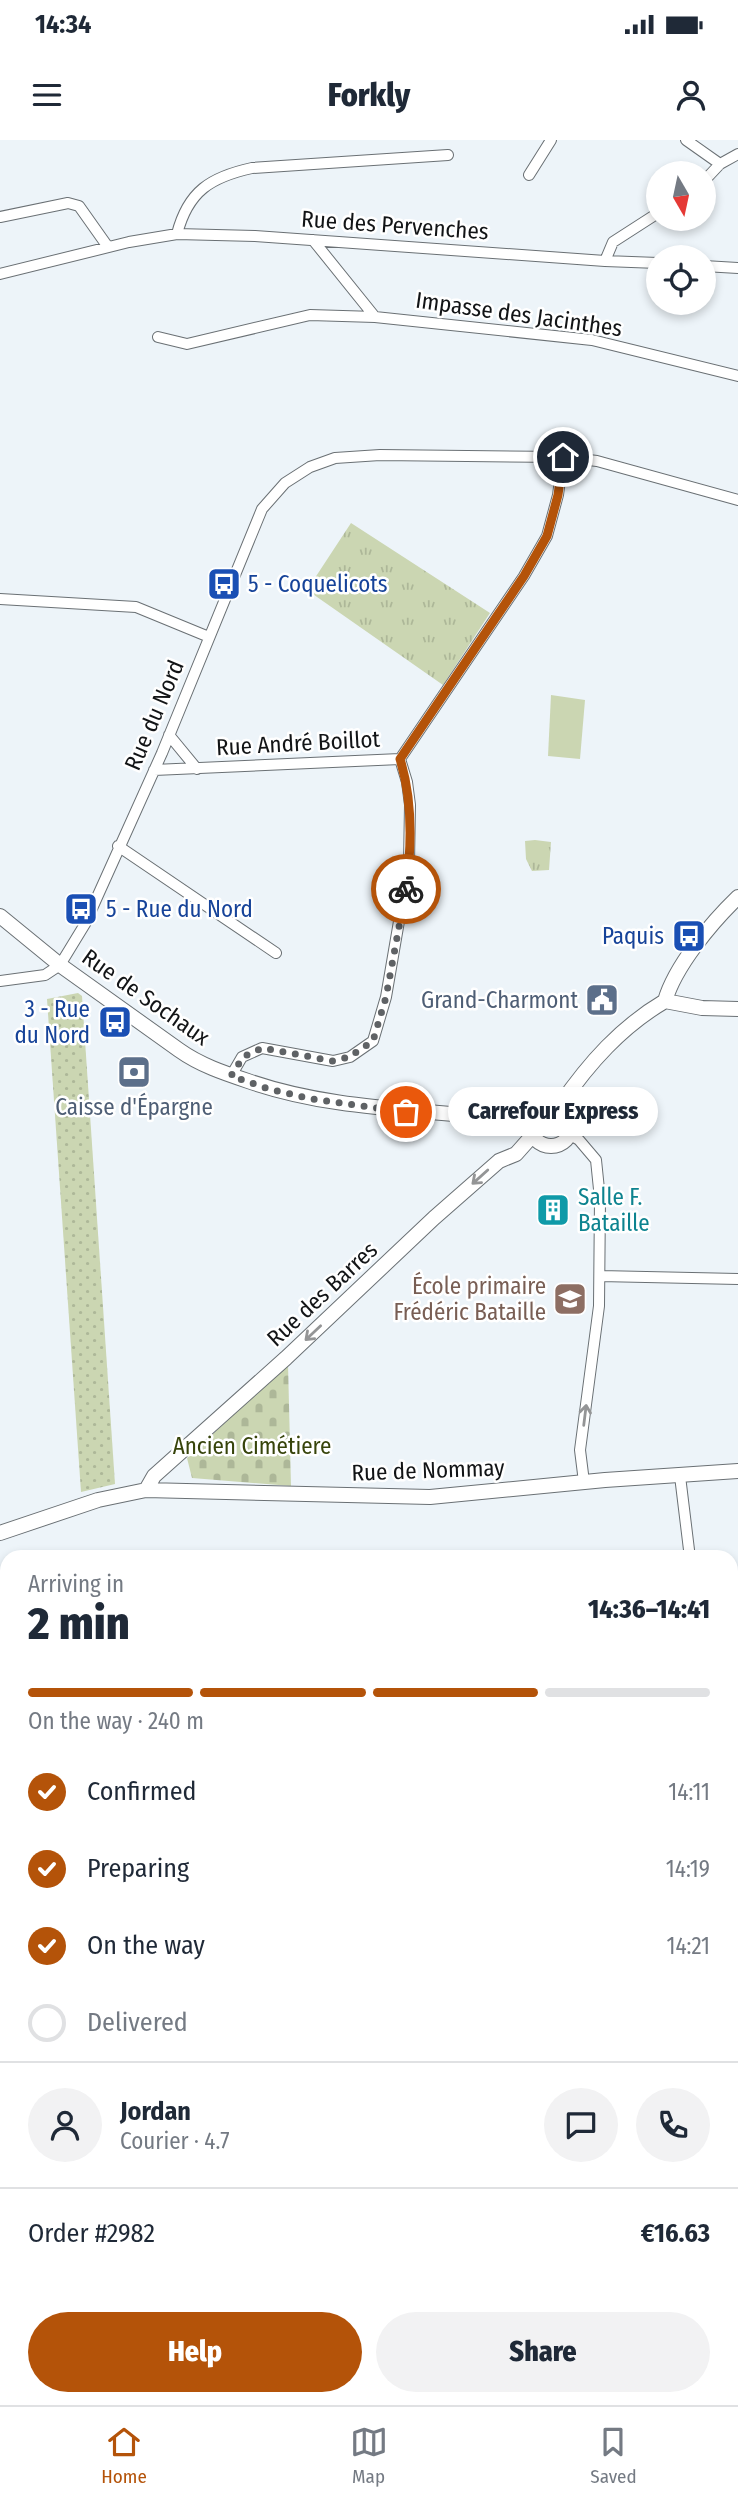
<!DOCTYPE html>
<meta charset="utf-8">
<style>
:root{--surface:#fff;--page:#f2f2f3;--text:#1f2937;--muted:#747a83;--line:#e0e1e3;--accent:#b45309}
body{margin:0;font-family:"Fira Sans Condensed",sans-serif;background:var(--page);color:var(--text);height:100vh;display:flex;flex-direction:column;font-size:26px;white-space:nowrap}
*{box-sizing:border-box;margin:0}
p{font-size:23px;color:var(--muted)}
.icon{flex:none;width:38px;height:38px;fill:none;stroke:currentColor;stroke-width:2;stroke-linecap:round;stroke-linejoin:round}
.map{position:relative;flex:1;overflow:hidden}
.panel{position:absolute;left:0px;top:1410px;width:738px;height:856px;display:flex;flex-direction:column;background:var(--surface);border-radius:21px 21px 0 0;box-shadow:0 4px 10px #0003}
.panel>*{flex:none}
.needle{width:46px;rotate:171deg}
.tools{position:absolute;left:646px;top:21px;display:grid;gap:14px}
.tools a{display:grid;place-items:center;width:70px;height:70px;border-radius:50%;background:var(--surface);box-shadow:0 4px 10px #0003;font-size:35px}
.pin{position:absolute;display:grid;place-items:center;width:60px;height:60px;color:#fff;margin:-30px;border:4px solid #fff;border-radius:50%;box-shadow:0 2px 7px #0007}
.courier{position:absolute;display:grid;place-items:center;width:70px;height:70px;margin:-35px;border:5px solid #b45309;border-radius:50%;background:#fff;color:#222;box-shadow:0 2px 9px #0007}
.bubble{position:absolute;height:49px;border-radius:24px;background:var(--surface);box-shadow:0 4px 10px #0003;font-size:23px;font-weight:800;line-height:49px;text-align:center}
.head em{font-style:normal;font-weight:800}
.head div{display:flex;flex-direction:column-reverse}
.head{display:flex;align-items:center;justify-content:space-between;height:119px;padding:0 28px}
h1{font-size:46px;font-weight:800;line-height:52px}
.bar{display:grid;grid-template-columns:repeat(4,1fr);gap:10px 7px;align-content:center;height:84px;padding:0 28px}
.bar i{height:9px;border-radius:5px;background:var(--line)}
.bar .active{background:var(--accent)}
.bar p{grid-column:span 4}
.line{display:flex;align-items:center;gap:18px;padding:0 28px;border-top:2px solid var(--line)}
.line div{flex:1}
.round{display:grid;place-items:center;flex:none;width:74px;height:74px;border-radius:37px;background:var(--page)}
ol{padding:0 28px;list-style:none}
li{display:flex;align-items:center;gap:21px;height:77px}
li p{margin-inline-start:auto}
li .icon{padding:7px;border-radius:50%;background:var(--accent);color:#fff;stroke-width:4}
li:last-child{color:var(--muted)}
li i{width:38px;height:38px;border:4px solid var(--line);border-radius:50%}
.cta{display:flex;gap:14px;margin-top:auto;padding:14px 28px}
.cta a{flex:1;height:80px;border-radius:42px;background:var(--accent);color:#fff;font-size:28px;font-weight:800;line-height:80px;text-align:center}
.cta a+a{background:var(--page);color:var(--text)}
.status{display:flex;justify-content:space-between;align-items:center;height:49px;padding:0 35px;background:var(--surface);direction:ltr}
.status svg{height:19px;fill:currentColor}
header{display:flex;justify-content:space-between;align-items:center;height:91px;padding:0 28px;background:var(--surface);font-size:32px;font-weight:800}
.tab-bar{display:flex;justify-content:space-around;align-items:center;height:98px;border-top:2px solid var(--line);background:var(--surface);font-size:19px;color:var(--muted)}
.tab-bar a{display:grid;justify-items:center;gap:4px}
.tab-bar .active{color:var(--accent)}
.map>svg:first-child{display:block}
.grass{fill:url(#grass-dots)}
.forest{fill:url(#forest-firs)}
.cemetery{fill:url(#cemetery-stones)}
.park{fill:url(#park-tufts)}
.garden{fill:#cbd6b2}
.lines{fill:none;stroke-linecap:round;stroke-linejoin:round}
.minor-casing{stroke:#6a7074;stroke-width:12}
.tertiary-casing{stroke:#6a7074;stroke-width:16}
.minor{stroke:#fff;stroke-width:10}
.tertiary{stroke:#fff;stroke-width:14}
.oneway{stroke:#949596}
.done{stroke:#5f6265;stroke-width:7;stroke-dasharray:0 12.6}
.route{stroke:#b45309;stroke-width:9}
.labels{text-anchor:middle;stroke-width:5;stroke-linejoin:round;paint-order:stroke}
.street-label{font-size:23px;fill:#121416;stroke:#fff}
.transit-label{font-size:23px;fill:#164399;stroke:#fff;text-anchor:start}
.service-label{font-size:23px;fill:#4e5e75;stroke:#fff;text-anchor:end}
.culture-label{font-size:23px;fill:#0d838f;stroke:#fff;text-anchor:start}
.education-label{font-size:23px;fill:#785e54;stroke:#fff;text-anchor:end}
.park-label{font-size:23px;fill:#37440b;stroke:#fff}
</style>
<div class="status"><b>14:34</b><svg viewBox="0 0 49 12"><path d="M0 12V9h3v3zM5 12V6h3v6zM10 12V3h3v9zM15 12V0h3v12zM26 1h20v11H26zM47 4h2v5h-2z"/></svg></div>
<header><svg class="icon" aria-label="menu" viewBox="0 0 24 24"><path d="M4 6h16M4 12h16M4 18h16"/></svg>Forkly<svg class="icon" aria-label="person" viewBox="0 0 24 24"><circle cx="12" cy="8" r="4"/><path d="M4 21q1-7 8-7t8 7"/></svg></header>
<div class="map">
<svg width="738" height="2265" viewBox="0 0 738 2265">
<defs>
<pattern id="grass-dots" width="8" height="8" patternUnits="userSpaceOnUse" patternTransform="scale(1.75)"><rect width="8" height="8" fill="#cbd6b2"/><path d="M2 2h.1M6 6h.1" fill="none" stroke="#adb798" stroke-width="1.8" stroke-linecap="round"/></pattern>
<pattern id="forest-firs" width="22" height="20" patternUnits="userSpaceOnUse" patternTransform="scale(1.75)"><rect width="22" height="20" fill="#cbd6b2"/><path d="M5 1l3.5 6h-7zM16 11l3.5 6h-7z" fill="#adb798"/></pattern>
<pattern id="cemetery-stones" width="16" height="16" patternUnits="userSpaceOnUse" patternTransform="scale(1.75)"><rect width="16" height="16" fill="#cbd6b2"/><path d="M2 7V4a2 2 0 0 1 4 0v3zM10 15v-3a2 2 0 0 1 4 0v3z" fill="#adb798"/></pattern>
<pattern id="park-tufts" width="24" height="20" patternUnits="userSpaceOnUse" patternTransform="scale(1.75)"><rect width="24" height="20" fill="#cbd6b2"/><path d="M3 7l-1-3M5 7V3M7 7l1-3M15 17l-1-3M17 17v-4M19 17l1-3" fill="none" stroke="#adb798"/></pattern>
</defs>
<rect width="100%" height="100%" fill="#edf4f9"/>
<!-- grass -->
<path class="grass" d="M78 853 82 856 115 1344 81 1352 47 859Z"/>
<!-- forest -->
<path class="forest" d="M7 2187V2259H169L170 2265H0V2188Z
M262 2259H385L386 2265H264Z"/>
<!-- cemetery -->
<path class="cemetery" d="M288 1224 291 1346 192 1338 187 1318Z"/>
<!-- park -->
<path class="park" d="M351 383 490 473 443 545 307 450Z
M535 700 551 702 549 730 532 731 526 719 525 701Z"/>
<!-- garden -->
<path class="garden" d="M551 555 585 560 580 619 548 616Z"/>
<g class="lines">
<defs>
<path id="minor" d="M686 0 720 24
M529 35 551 0
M704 41 720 24 738 14
M0 77 68 63 79 66 108 107
M177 94C188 51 211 37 252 28L448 15
M313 100 375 177 592 200 738 236
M605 121 613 102 658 73
M704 126 738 128
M0 134 129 102 177 94 255 96 605 121 658 123
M158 197 187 204 310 175 375 177
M0 459 136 467 209 497
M169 595 197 629
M154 630 400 619
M118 706 276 813
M0 841 45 835 60 825 85 784 162 613 262 369 285 343 310 327 335 318 380 315 563 317 597 321 738 360
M231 936 242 917 262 908 333 921 350 917 373 901 386 857 409 723 410 665 407 642 400 619 524 436 547 396 558 355 563 317
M570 995 579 1000 596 1020 600 1059 599 1166 580 1310 584 1342
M600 1136 738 1139
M680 1336 690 1418
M732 2206 738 2182
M715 2265 717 2259"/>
<path id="tertiary" d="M0 776 60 825 179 910C200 925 224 933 248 941 340 973 435 968 529 983
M665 861C675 826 712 782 738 757
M665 861 702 868 738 869
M530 985a21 21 0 1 1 42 0a21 21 0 1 1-42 0Z
M560 965C589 923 621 887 665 861
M146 1350 154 1336 286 1218 434 1078 499 1021 516 1014 532 996
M0 1393 98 1360 146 1350 430 1357 605 1340 738 1331"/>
</defs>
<!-- minor casing -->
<use href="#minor" class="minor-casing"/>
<!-- tertiary casing -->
<use href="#tertiary" class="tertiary-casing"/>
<!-- minor -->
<use href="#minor" class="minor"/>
<!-- tertiary -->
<use href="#tertiary" class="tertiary"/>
</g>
<!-- one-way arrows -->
<defs><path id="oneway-shaft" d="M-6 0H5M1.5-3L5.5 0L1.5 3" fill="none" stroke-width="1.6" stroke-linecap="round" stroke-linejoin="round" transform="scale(1.75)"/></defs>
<g class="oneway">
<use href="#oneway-shaft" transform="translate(480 1037) rotate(138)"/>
<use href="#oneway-shaft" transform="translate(313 1193) rotate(137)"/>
<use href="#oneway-shaft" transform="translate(585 1275) rotate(-83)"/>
</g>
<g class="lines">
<!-- done -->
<path class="done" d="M406 749 386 857 373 901 349 917 333 921 262 908 243 917 231 936 269 949 312 959 406 972"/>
<!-- route -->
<path class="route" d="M406 749C412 705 413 661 400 619L524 436 547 396 558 355 563 317"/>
</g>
<!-- icons -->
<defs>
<symbol id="bus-square" viewBox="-11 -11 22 22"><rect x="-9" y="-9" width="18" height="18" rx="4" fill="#1a4fb4" stroke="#fff"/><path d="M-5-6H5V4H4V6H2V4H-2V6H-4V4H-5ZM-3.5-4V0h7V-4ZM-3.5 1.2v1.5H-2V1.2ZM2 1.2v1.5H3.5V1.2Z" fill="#fff"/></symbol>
<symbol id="civic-square" viewBox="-11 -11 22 22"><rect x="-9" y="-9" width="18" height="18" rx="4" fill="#5c6f8a" stroke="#fff"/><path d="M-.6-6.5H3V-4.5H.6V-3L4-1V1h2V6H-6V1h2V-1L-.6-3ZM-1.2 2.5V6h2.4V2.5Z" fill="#fff"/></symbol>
<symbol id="bank-square" viewBox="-11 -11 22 22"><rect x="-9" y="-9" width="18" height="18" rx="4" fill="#5c6f8a" stroke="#fff"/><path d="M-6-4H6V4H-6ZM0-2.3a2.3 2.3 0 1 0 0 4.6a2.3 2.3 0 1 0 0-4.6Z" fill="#fff"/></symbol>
<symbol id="building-square" viewBox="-11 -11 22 22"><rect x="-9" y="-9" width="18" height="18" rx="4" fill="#0f9aa8" stroke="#fff"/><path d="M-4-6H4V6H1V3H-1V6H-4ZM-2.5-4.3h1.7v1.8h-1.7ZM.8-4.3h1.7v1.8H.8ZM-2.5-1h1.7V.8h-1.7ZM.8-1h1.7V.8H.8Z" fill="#fff"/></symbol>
<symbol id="school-square" viewBox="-11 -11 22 22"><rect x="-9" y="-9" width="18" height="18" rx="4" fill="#8d6e63" stroke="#fff"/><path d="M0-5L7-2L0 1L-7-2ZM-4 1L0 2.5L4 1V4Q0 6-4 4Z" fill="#fff"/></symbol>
</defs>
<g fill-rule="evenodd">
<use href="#bus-square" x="205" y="425" width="38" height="38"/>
<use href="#bus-square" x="62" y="750" width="38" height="38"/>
<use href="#bus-square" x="670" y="777" width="38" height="38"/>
<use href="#civic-square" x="583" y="841" width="38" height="38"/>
<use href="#bus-square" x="96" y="863" width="38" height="38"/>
<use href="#bank-square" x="115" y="913" width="38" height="38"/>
<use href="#building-square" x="534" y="1051" width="38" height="38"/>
<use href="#school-square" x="551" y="1140" width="38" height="38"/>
</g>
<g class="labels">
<!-- street labels -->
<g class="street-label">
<text transform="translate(395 85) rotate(4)" y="8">Rue des Pervenches</text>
<text transform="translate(519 174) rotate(8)" y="8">Impasse des Jacinthes</text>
<text transform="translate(154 575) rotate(-67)" y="8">Rue du Nord</text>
<text transform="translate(298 603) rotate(-3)" y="8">Rue André Boillot</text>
<text transform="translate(146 857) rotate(35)" y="8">Rue de Sochaux</text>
<text transform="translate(322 1154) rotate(-43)" y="8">Rue des Barres</text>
<text transform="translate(428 1330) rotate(-2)" y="8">Rue de Nommay</text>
</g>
<!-- transit labels -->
<g class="transit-label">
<text x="248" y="452">5 - Coquelicots</text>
<text x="106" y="777">5 - Rue du Nord</text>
<text x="664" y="804" text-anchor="end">Paquis</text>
<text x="90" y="877" text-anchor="end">3 - Rue<tspan x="90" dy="26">du Nord</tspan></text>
</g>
<!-- service labels -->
<g class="service-label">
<text x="578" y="868">Grand-Charmont</text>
<text x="134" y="975" text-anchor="middle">Caisse d'Épargne</text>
</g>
<!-- culture labels -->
<g class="culture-label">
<text x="578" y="1065">Salle F.<tspan x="578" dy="26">Bataille</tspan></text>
</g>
<!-- education labels -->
<g class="education-label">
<text x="546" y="1154">École primaire<tspan x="546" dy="26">Frédéric Bataille</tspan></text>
</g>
<!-- park labels -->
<g class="park-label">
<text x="252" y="1314">Ancien Cimétiere</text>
</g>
</g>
</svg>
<div class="tools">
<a><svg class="needle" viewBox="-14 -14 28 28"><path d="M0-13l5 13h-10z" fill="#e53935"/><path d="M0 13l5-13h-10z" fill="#747a83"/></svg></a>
<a><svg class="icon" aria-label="locate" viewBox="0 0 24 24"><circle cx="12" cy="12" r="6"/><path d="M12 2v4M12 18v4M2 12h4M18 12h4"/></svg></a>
</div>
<div class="pin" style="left:406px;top:972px;background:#ea580c"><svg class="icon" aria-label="bag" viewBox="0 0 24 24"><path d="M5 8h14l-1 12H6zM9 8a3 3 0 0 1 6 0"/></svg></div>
<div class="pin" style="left:563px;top:317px;background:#1f2937"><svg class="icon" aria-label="home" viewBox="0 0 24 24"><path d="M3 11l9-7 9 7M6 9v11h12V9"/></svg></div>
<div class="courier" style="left:406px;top:749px"><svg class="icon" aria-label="bike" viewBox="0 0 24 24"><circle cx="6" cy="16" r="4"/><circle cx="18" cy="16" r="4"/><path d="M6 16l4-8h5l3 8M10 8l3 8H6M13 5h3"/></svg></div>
<div class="bubble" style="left:448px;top:947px;width:210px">Carrefour Express</div>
<section class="panel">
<div class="head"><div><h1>2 min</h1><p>Arriving in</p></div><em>14:36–14:41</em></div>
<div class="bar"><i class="active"></i><i class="active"></i><i class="active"></i><i></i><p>On the way · 240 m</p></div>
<ol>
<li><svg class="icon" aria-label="check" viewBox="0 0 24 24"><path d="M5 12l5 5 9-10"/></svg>Confirmed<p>14:11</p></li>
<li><svg class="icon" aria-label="check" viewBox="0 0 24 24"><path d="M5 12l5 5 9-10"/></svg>Preparing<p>14:19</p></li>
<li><svg class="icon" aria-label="check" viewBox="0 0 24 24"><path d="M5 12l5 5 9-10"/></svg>On the way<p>14:21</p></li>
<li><i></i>Delivered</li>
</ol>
<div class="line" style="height:126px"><a class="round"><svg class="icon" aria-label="person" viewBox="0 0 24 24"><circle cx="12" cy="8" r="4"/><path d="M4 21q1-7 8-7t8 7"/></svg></a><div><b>Jordan</b><p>Courier · 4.7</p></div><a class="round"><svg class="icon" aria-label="chat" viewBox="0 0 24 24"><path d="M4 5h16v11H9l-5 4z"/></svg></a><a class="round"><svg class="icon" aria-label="phone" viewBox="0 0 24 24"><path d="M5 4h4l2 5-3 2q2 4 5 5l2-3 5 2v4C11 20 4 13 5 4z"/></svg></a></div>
<div class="line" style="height:91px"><div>Order #2982</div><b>€16.63</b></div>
<div class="cta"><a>Help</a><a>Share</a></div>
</section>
</div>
<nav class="tab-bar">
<a class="active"><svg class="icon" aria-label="home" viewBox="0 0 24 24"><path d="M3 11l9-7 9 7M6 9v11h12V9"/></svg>Home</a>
<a><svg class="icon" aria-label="map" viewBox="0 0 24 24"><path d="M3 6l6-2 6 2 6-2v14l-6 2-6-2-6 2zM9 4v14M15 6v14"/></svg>Map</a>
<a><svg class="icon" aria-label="saved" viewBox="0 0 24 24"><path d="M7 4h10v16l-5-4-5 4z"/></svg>Saved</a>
</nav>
